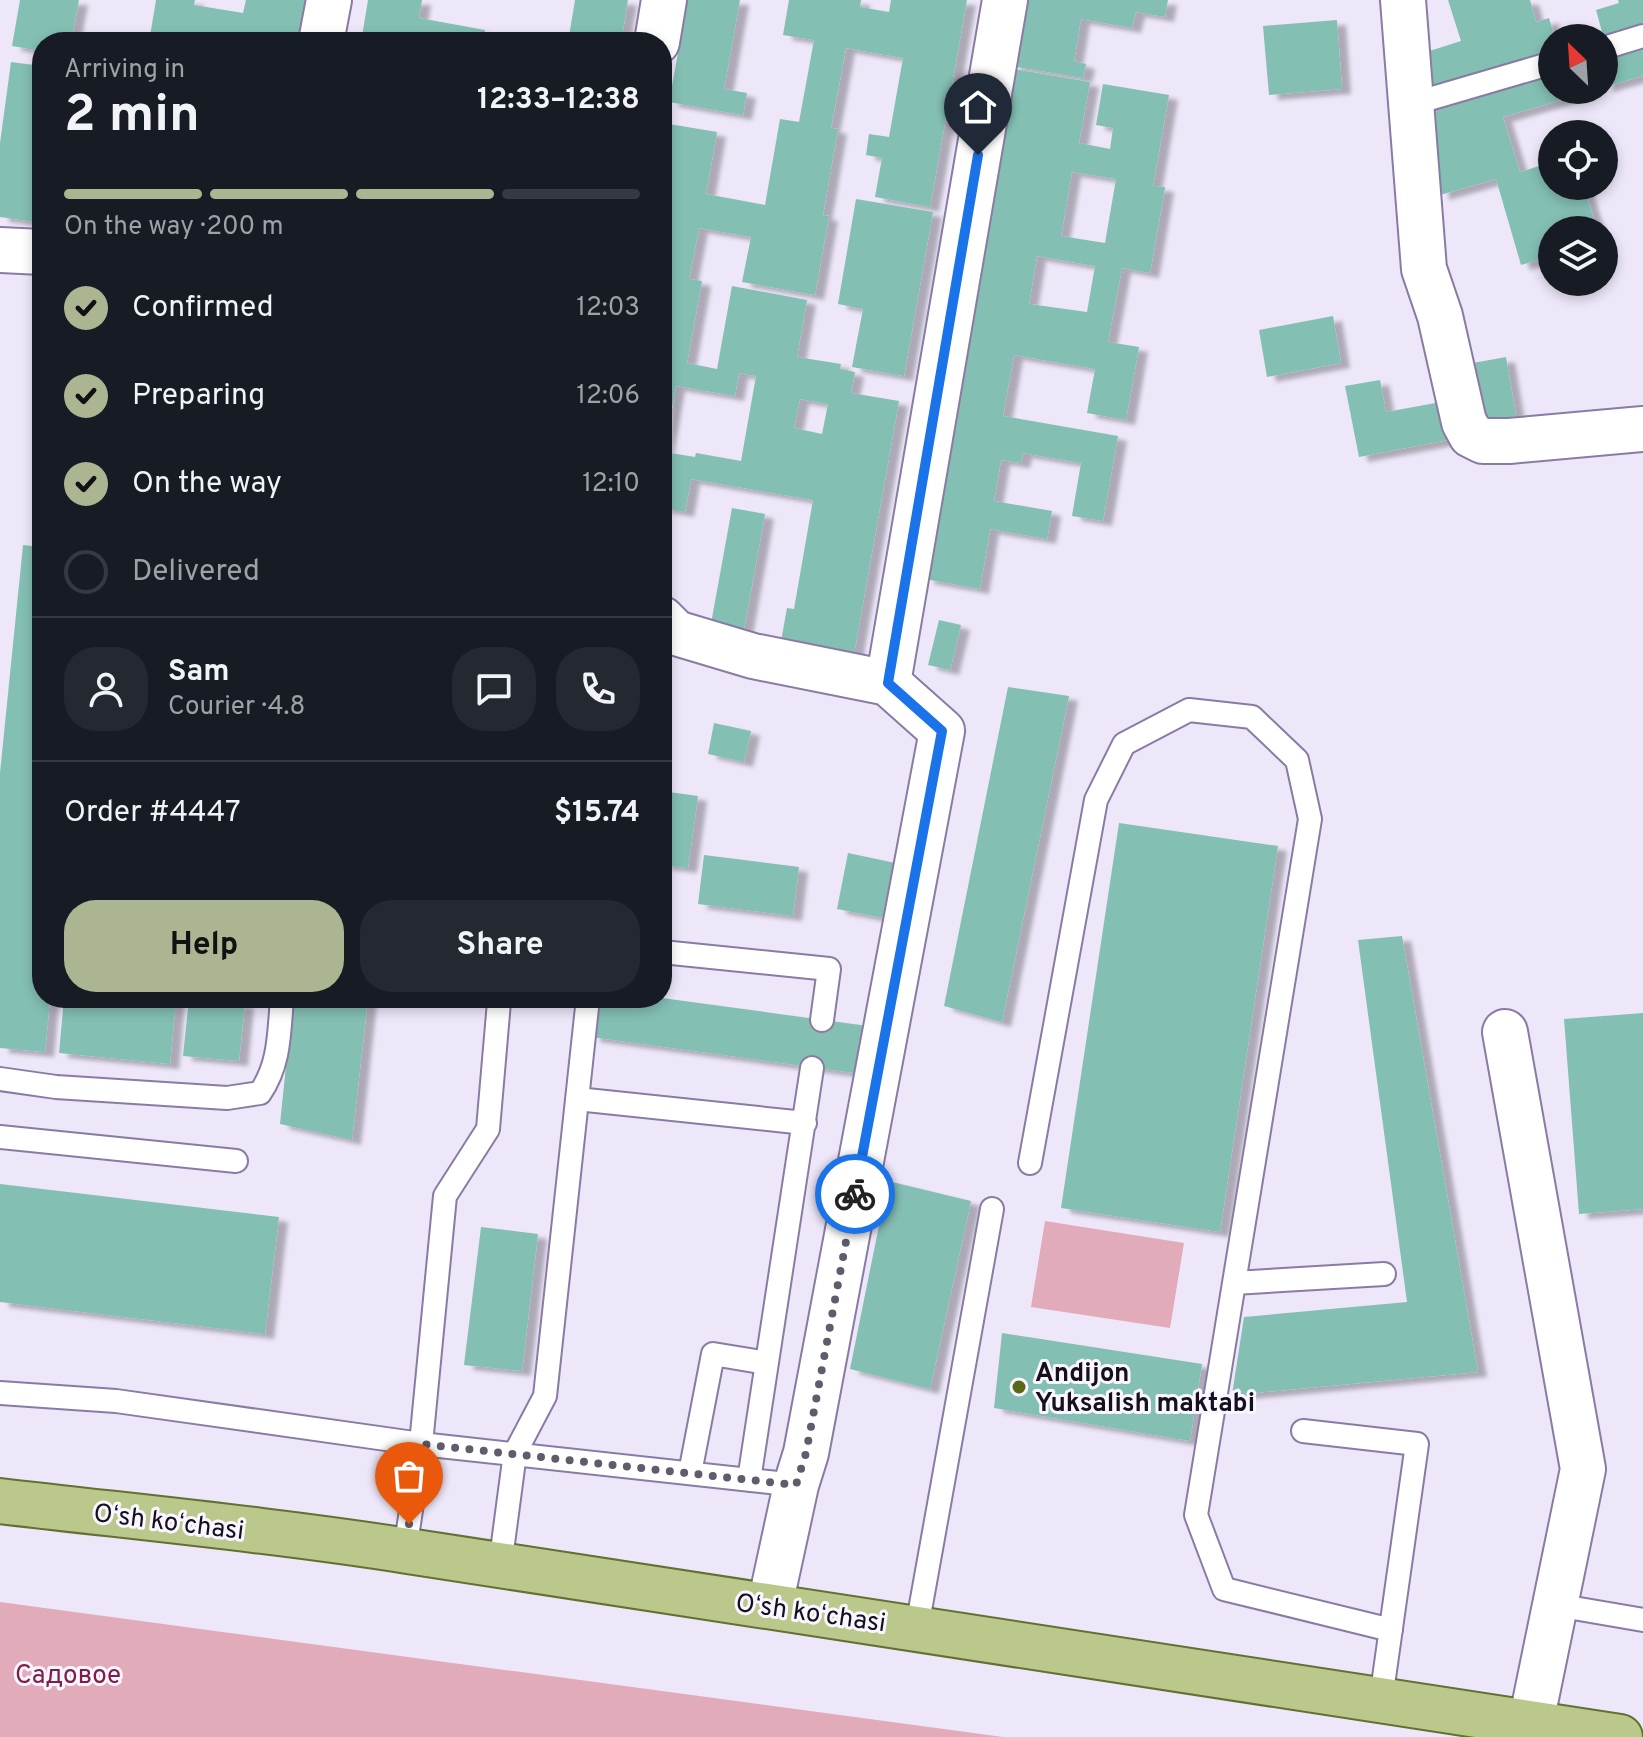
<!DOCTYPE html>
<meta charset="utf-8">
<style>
:root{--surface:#171b24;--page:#242831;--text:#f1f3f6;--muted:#9ea1a6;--line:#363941;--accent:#acb591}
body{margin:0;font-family:Overpass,sans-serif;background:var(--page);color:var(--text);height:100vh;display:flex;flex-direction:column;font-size:30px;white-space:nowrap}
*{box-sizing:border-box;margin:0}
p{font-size:26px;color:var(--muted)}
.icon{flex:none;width:44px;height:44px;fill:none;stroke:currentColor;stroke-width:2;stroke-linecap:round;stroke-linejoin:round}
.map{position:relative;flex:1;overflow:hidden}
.details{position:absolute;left:32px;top:32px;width:640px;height:976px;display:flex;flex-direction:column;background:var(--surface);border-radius:32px;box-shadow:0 4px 12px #0003}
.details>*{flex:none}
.needle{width:52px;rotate:335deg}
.tools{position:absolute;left:1538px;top:24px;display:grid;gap:16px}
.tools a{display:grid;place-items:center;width:80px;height:80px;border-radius:50%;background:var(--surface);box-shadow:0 4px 12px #0003;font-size:40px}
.pin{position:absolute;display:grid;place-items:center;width:68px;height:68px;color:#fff;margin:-82px -34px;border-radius:50% 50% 50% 0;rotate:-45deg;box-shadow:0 0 8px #0007}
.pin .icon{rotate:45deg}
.courier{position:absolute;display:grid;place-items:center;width:80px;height:80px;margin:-40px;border:6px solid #1a73e8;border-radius:50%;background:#fff;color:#222;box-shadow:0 2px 10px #0007}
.head em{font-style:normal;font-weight:700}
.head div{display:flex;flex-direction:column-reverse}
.head{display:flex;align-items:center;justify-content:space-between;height:136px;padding:0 32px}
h1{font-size:52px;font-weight:700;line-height:60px}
.bar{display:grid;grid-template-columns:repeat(4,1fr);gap:12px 8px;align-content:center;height:96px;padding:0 32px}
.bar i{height:10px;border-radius:6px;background:var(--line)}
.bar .active{background:var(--accent)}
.bar p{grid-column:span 4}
.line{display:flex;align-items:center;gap:20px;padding:0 32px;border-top:2px solid var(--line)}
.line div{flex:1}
.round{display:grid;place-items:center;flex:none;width:84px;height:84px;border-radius:32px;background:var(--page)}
ol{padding:0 32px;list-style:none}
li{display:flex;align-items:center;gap:24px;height:88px}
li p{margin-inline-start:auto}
li .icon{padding:8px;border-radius:50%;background:var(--accent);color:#111;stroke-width:4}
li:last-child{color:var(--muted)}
li i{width:44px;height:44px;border:4px solid var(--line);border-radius:50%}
.action{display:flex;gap:16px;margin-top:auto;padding:16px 32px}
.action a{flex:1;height:92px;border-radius:32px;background:var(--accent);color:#111;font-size:32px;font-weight:700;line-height:92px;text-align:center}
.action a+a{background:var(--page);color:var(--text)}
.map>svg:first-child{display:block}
.green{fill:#e1abba}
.building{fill:#84bfb4;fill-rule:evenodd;filter:url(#shadow)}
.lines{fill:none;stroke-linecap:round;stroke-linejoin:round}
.lane-casing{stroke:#897ba4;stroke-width:26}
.street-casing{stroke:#897ba4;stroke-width:48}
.primary-casing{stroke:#637032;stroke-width:48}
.lane{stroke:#fff;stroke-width:22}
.street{stroke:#fff;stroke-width:44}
.primary{stroke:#bbc88b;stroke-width:44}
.done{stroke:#615b6b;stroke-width:8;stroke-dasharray:0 14.4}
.route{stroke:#1a73e8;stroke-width:10}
.poi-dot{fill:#586a15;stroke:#f9f6ff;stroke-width:3}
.labels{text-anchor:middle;stroke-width:6;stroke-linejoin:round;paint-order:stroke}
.poi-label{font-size:26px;font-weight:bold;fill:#150f1e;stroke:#f9f6ff;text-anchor:start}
.street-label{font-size:26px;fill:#150f1e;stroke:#f9f6ff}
.park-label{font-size:26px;fill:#801d45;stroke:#f9f6ff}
</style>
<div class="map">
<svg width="1643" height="1737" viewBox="0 0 1643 1737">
<defs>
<filter id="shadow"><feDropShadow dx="9" dy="5" stdDeviation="2" flood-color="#0004"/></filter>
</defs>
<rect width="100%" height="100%" fill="#ede7f9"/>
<!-- green -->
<path class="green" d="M1045 1221 1184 1243 1170 1328 1031 1307Z
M0 1602 1003 1737H0Z"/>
<!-- building -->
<path class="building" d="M20 0H79L71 42H42V51L12 46Z
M156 0H195L194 5 243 13 246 0H307L300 42 186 40 185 42H149Z
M368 0H422L419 18 485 30 483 42H361Z
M575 0H628L621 42H568Z
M683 0H740L724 89 747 93 743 115 669 102 685 15 680 14Z
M789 0H861L860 7 889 12 891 0H967L930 207 875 197 882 158 866 155 869 134 889 137 903 58 846 48 831 128 838 129 823 215 829 216 815 295 742 282 751 237 699 228 689 279 702 281 687 363 717 369 732 286 807 300 797 357 841 364 840 369 855 372 851 393 899 401 854 654 781 641 787 608 794 609 813 500 691 479 685 512 662 508 663 123 717 132 706 194 765 205 780 119 799 122 814 40 783 35ZM739 373 756 376 741 461 696 453 695 457 664 452 676 386 735 396ZM800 399 828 404 822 434 794 428Z
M1024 0H1168L1165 17 1136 12 1132 28 1081 19 1074 61 1086 64 1083 78 1011 66Z
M1448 0H1530L1536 22 1549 18 1555 38H1552V56L1432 93 1420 54 1461 41Z
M1618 0H1643V28L1604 39 1596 10 1619 3Z
M1337 20 1342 89 1269 95 1263 26Z
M1643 43V76L1604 87V55Z
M11 62 42 66V223L0 217V143Z
M1008 68 1090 82 1079 143 1110 149 1113 128 1096 125 1103 84 1169 95 1153 186 1165 187 1150 273 1122 268 1108 342 1139 347 1126 420 1087 413 1095 369 1014 355 1003 416 1118 436 1103 521 1072 516 1081 463 1023 453 1021 463 1001 460 994 501 1052 511 1047 539 990 529 980 589 925 579ZM1072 172 1116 179 1105 243 1061 236ZM1037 256 1095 266 1087 312 1029 304Z
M1552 70V90L1592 91 1503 117 1520 172 1552 162V186H1584L1597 230H1552V256L1521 265 1496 179 1440 195 1432 106Z
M856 199 933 212 904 376 852 367 863 309 838 304Z
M1333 316 1341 363 1267 377 1259 330Z
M1506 357 1516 416 1482 422 1473 363Z
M1380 380 1386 412 1441 402 1448 440 1359 457 1345 386Z
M732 508 765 514 743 635 710 629Z
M23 545 42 547V998H50L45 1052 0 1048V773Z
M939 620 961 625 950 670 928 665Z
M1008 687 1069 696 1002 1022 944 1006Z
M714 723 751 731 744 762 708 754Z
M662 791 698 796 688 868 662 865Z
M1119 823 1278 846 1220 1232 1061 1208Z
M848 853 900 864 889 919 837 909Z
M704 855 799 867 793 916 698 904Z
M1402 936 1478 1372 1232 1395 1244 1317 1407 1302 1358 940Z
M64 998H176L170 1064 59 1053Z
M189 998 245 1003 239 1061 183 1056Z
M293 998H368L352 1140 280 1124Z
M596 998H662L868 1026 862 1074 591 1037Z
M1643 1013V1209L1579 1214 1564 1019Z
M888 1181 971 1201 930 1389 850 1369Z
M0 1184 279 1217 265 1334 0 1302Z
M481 1227 538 1234 522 1371 464 1365Z
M1002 1333 1202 1364 1190 1441 994 1408Z"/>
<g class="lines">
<defs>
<path id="lane" d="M1604 48 1643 36
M1412 104 1552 63
M662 952 829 969 822 1020
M499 1002 488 1129 445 1196 421 1444 796 1485
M0 1079 56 1087 227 1098 260 1093C280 1064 279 1033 282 998
M577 1099 805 1123
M0 1137 236 1161
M1030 1163 1096 800 1124 744 1189 710 1252 717 1297 760 1310 819 1196 1515 1224 1589 1391 1630
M1234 1283 1384 1274
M0 1393 116 1401 421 1444 405 1550
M1303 1431 1417 1444 1381 1699
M690 1473 713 1354 767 1363
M749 1480 812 1068
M500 1566 515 1453 545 1396 588 998
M1556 1605 1643 1620
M917 1627 992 1209"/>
<path id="street" d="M1403 0 1424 269 1440 316 1464 422 1471 435 1483 441H1509L1643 429
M321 42 329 0
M657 42 664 0
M0 250 42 252
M662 619 676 633 753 656 888 683
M1505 1032 1583 1469 1528 1737
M770 1605 796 1485 806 1453 942 731 888 683 1005 0"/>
<path id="primary" d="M0 1501C136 1517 273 1530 408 1551 812 1612 1216 1674 1620 1737"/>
</defs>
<!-- lane casing -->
<use href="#lane" class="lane-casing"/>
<!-- street casing -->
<use href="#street" class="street-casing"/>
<!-- primary casing -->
<use href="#primary" class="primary-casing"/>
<!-- lane -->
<use href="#lane" class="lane"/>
<!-- street -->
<use href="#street" class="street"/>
<!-- primary -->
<use href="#primary" class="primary"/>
</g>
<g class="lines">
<!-- done -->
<path class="done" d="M409 1524 421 1444 796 1485 806 1453 855 1194"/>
<!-- route -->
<path class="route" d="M855 1194 942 731 888 683 978 155"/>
</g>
<!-- markers -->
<circle class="poi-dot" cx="1019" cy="1387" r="8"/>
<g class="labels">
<!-- poi labels -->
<g class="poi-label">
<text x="1035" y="1381">Andijon<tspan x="1035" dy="30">Yuksalish maktabi</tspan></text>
</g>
<!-- street labels -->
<g class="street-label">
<text transform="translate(169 1521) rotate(7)" y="9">Oʻsh koʻchasi</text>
<text transform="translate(811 1612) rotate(8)" y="9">Oʻsh koʻchasi</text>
</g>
<!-- park labels -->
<g class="park-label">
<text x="68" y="1683">Садовое</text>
</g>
</g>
</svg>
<div class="tools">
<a><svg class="needle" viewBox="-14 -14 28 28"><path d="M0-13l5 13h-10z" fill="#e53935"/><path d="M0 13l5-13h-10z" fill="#9ea1a6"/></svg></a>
<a><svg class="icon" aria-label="locate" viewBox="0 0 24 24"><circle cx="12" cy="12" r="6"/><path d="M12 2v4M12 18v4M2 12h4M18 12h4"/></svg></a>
<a><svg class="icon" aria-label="layers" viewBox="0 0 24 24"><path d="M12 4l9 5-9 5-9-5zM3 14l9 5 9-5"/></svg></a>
</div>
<div class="pin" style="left:409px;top:1524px;background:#ea580c"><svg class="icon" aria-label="bag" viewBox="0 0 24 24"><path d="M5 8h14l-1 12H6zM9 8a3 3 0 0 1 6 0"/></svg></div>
<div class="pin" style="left:978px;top:155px;background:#1f2937"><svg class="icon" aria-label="home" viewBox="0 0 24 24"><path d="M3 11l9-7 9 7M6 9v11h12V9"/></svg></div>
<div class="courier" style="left:855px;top:1194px"><svg class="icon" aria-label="bike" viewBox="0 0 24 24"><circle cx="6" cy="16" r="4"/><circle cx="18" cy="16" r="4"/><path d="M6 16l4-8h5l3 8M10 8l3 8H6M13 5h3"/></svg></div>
<section class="details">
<div class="head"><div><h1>2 min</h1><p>Arriving in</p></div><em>12:33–12:38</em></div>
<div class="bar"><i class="active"></i><i class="active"></i><i class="active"></i><i></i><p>On the way · 200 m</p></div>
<ol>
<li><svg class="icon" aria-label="check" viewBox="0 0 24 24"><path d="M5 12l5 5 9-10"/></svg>Confirmed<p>12:03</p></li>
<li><svg class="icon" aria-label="check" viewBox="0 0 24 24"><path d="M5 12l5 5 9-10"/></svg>Preparing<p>12:06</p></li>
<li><svg class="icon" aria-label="check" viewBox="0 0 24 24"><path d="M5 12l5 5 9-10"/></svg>On the way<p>12:10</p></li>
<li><i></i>Delivered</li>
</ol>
<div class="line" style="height:144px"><a class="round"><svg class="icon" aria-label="person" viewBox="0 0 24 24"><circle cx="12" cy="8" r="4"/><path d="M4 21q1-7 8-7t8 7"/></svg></a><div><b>Sam</b><p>Courier · 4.8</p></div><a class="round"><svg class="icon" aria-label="chat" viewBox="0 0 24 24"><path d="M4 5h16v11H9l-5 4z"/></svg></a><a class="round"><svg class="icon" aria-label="phone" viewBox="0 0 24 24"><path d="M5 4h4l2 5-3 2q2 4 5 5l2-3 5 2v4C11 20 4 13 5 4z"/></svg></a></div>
<div class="line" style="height:104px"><div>Order #4447</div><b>$15.74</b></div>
<div class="action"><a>Help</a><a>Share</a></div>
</section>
</div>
